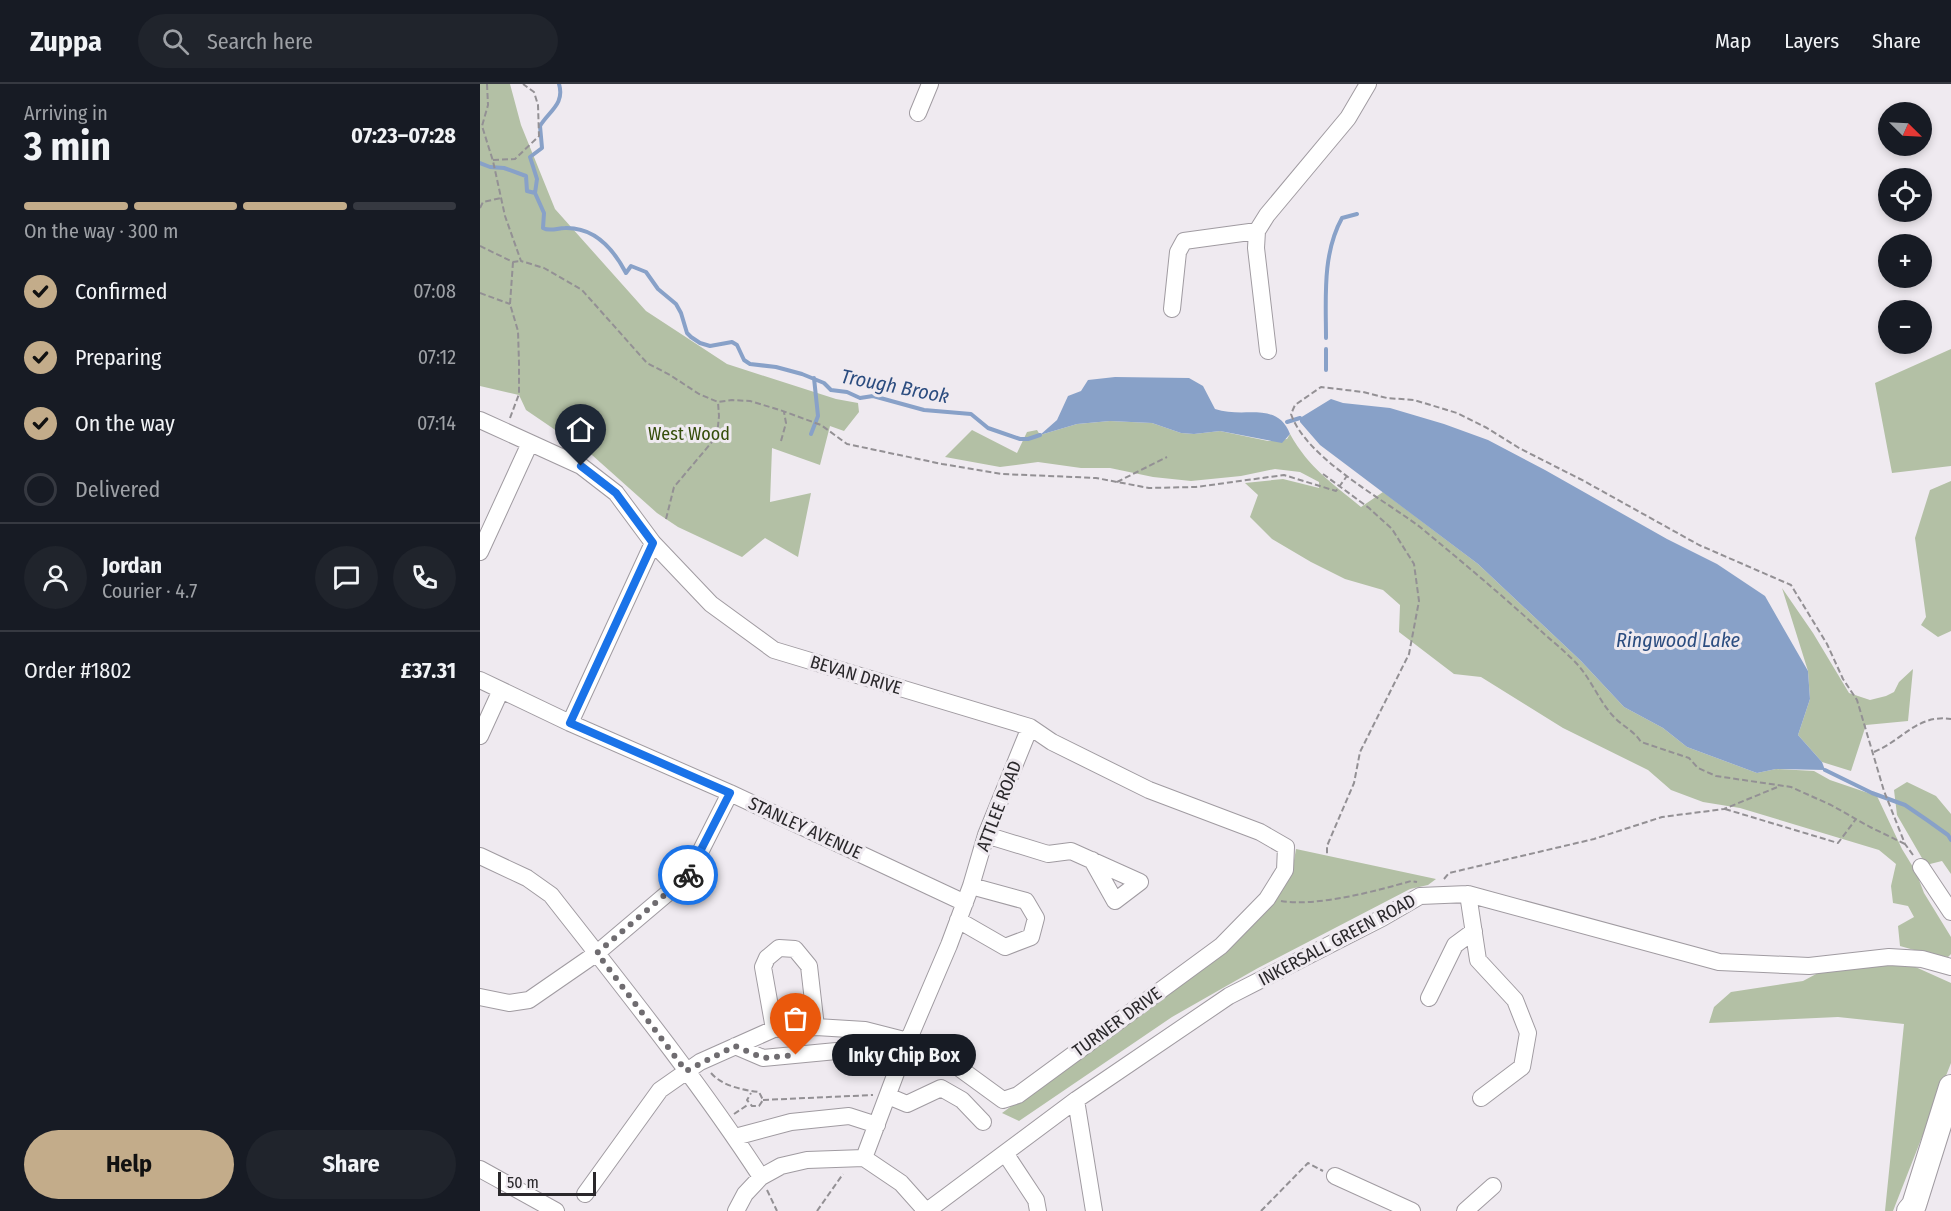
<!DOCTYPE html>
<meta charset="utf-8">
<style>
:root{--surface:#171b24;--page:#20242c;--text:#f1f3f6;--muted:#9ea1a6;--line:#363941;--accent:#c3ac8a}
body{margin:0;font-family:"Fira Sans Condensed",sans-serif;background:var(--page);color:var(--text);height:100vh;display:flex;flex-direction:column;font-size:22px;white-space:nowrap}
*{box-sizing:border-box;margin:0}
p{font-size:20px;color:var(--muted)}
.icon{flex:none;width:33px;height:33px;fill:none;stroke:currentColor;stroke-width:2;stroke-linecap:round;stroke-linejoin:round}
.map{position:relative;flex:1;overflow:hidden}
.side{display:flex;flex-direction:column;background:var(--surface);width:480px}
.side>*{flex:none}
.needle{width:39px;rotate:114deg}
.buttons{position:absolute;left:1398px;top:18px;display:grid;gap:12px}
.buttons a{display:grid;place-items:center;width:54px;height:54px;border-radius:50%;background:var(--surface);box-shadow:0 3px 9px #0003;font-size:30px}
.scale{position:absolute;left:18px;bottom:15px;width:98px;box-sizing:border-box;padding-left:6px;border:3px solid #2a282b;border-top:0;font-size:16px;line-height:21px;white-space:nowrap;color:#2a282b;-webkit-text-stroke:4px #efeaf0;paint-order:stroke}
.pin{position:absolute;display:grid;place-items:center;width:51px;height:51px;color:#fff;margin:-62px -26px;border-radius:50% 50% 50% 0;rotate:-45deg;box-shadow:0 0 6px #0007}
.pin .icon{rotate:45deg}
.courier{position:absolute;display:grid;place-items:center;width:60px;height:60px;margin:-30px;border:4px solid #1a73e8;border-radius:50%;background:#fff;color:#222;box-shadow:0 2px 8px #0007}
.bubble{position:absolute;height:42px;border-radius:21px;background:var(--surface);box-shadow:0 3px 9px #0003;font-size:20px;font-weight:700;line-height:42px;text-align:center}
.headline em{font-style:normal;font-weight:700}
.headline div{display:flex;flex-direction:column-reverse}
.headline{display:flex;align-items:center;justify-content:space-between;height:102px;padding:0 24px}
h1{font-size:39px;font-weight:700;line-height:45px}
.bar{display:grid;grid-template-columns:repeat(4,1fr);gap:9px 6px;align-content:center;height:72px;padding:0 24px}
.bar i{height:8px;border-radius:4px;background:var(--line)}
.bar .on{background:var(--accent)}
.bar p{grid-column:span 4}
.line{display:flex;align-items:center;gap:15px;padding:0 24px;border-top:2px solid var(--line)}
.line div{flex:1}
.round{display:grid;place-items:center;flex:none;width:63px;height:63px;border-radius:32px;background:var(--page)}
ol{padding:0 24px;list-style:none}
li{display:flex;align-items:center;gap:18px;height:66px}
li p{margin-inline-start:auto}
li .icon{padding:6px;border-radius:50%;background:var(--accent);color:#111;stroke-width:4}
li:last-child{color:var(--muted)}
li i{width:33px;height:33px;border:3px solid var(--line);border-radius:50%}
.primary-button{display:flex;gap:12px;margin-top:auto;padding:12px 24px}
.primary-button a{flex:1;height:69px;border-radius:36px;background:var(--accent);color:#111;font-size:24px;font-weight:700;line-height:69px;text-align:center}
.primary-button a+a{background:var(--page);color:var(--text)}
header{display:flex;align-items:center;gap:36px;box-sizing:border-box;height:84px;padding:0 30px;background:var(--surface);border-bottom:2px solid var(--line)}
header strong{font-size:28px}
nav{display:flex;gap:33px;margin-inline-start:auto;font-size:21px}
.search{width:420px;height:54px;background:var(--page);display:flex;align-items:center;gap:15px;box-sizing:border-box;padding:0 21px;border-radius:33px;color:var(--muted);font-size:22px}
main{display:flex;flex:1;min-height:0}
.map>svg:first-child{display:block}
.green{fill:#b3c0a5}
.water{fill:#88a1c8}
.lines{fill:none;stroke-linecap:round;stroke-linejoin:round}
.stream{stroke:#88a1c8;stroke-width:4}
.minor-casing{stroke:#a09ba1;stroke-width:18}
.highway-casing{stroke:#a09ba1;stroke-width:26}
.path{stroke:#939094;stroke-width:2;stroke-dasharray:6 3;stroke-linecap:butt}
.minor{stroke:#fff;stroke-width:16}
.highway{stroke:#fff;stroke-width:24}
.done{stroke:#6f6c70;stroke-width:6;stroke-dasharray:0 10.8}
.route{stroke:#1a73e8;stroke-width:8}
.labels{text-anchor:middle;stroke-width:6;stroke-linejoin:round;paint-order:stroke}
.park-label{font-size:18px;fill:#354d0a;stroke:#efeaf0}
.street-label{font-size:18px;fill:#2a282b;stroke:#efeaf0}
.water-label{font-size:20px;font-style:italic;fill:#2b4c7f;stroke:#efeaf0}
</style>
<header>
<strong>Zuppa</strong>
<div class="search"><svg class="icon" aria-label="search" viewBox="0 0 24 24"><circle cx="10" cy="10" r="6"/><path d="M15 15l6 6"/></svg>Search here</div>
<nav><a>Map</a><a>Layers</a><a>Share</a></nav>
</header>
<main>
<section class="side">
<div class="headline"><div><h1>3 min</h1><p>Arriving in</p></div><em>07:23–07:28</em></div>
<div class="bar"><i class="on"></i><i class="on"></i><i class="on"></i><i></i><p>On the way · 300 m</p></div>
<ol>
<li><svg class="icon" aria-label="check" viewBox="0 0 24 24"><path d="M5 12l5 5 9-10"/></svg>Confirmed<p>07:08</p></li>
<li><svg class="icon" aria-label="check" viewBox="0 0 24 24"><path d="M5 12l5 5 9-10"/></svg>Preparing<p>07:12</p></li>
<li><svg class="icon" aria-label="check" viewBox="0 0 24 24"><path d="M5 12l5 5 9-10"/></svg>On the way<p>07:14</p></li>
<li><i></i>Delivered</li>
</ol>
<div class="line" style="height:108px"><a class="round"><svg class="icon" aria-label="person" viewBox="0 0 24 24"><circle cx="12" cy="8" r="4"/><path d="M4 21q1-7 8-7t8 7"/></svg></a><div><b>Jordan</b><p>Courier · 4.7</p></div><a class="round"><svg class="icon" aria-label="chat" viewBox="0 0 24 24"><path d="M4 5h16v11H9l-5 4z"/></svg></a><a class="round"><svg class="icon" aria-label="phone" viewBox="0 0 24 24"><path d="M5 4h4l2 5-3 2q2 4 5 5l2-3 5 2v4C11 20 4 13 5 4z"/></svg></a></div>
<div class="line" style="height:78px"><div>Order #1802</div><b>£37.31</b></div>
<div class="primary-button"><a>Help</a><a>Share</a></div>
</section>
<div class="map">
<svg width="1471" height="1127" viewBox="0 0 1471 1127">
<rect width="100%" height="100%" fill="#efeaf0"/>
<!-- green -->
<path class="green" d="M0 0H30L41 41 75 125 166 227 247 280 356 315 378 319 379 328 364 347 350 342 340 381 292 364 290 418 331 409 318 473 285 454 262 473 198 443 177 429 112 371 46 326 39 311 0 302Z
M1471 265V382L1412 389 1395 299Z
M630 337 672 339 701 349 714 350 740 347 788 357 807 355 810 350C829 384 852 399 881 423L903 408 998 480 1101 577 1144 623 1183 644 1207 663 1277 689 1296 685 1334 687 1350 696 1397 712 1422 765 1436 788 1444 809 1471 853V870L1468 873 1452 871 1420 862 1418 842 1434 833 1428 822 1413 819 1411 802 1416 780 1399 766 1260 724 1223 718 1191 706 1168 686 1083 644 1001 593 974 590 919 548 920 521 903 506 865 495 831 478 792 455 770 433 778 411 765 399 803 395 839 404V398L820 388 795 385 761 392 711 397 673 393 630 384H601L558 378 520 383 465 373 492 346 537 369 547 348 557 346 560 351 597 340Z
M1471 397V547L1458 553 1441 541 1446 533 1435 454 1450 406Z
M1302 504 1333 549 1369 609 1390 616 1406 612 1414 608 1419 598 1433 585 1428 637 1386 641 1371 687 1342 678 1318 651 1330 615 1328 587Z
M1427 698 1456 712 1471 730V790L1462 777 1446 781 1417 731 1414 706Z
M816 765 956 795 948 801 930 805 778 884 692 933 539 1037 522 1029 746 866 812 788Z
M1418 879 1431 881 1471 899V979L1413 1127H1405L1424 940 1358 933 1229 939 1234 923 1251 908 1323 897 1338 889Z"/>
<!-- water -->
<path class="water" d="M635 293 709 294 723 302 735 325C764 335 797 316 810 350L802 359 740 347 714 350 701 349 672 339 630 337 597 340 560 351 577 336 588 312 601 307 608 296Z
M851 315 863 319 910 324 964 340 1008 356 1065 386 1187 455 1237 480 1285 512 1328 587 1330 615 1318 651 1342 678 1345 686 1296 685 1277 689 1207 663 1183 644 1144 623 1101 577 998 480 840 361 820 338V334Z"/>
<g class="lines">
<!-- stream -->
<path class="stream" d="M79 0C85 20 69 27 60 42L62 64 50 73 57 95 55 109 64 129 63 144C70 148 77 144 85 144 115 143 134 166 146 189L151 182 166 188 178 205 196 220 201 229 207 249 211 253 220 259 230 262 252 258 257 261 264 276 270 280 296 283 322 290 344 299 351 306 367 308 380 314 393 312 444 326 491 330 508 344 540 355H548L560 351
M0 79 10 83 24 84 46 92 47 107 55 109
M846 254C846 215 842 170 862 134L877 130
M846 286V265
M807 338 820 334
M331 350 338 332 334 294
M1345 686 1392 709 1425 721 1447 736 1468 751 1471 756"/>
<defs>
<path id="minor" d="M438 29 450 0
M692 225 698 168 704 157 777 147
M788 267 776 164 777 147 787 131 868 34 888 0
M0 336 101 382 136 409 173 459 231 520 294 566 550 643 572 658 669 706 780 748 806 763 805 786 787 815 741 862 538 1011 523 1016 464 973 428 957 385 946 336 943 294 945 220 978 180 1006 105 1110
M0 468 50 359
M0 596 90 639 250 709 485 819
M90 639 173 459
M0 652 21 606
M506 751 568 770 591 767 660 798 635 817 612 776
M0 772 47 794 71 811C143 903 217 995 281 1093
M1441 783 1471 828
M988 810 998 876 1035 916 1048 949 1042 983 1001 1014
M478 836 525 863 551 853 556 834 546 817 491 802
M0 913 29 919 49 916 117 869 208 792 250 709
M949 914 975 861 994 847
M294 945 283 883 287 874 299 864 315 865 329 882 336 943
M255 962 283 974 367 966
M408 1012 427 1020 461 1004 482 1016 503 1038
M596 1016 614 1127
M255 1053 311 1038 369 1032 397 1041
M525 1069 556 1116 558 1127
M384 1074 428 957 469 861 491 802 506 751 550 643
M0 1085 76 1127
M855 1092 932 1127
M256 1127 265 1110 281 1093 301 1082 327 1076 384 1074 421 1099 446 1127
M447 1127 596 1016 749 912 902 834 940 812 988 810 1239 878 1329 882 1409 873 1442 875 1471 883
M985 1127 1013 1102"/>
<path id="highway" d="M1429 1127 1434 1121 1471 1003"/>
</defs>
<!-- minor casing -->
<use href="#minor" class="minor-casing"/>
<!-- highway casing -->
<use href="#highway" class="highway-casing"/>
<!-- path -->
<path class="path" d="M7 0 8 21 2 42 13 77 25 132 41 177 64 184 102 206 167 279 190 291 219 310 238 318 252 316 270 317 300 326 341 341 367 360 462 380 522 390 616 394 669 404 716 403 804 391 856 407 867 392
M13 76 35 75 59 52 58 21 54 8 43 0
M0 124 3 118 21 114
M0 162 33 178 41 177
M0 209 30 220
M30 334 39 310V279L38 247 30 220 33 178
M301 357 306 339 304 328
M843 390 889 424 912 445 934 480 939 517 929 570 880 668 874 699 847 762V771
M637 398 687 373
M186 435 194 403 237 352 239 332 238 318
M1394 668C1423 656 1437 630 1471 635
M1245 725 1358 759 1376 735
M1425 760 1390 743 1351 721 1311 703 1236 692 1218 684 1209 674 1161 658C1154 647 1144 643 1135 634 1120 619 1112 597 1098 581 1087 569 1073 558 1061 547 1022 511 981 477 940 443 903 415 826 374 811 330L815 321 841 303 883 308 907 314 934 316 977 329 1007 344 1039 364 1104 397 1219 461 1311 501 1347 560 1363 595 1377 616 1404 707 1425 760 1433 771
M964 795 969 789 1114 755 1182 733 1244 725 1300 702
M801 817C837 823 896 807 931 797L937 798
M231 989C242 1002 263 1006 279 1008L283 1016 279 1022H272L267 1016 271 1009
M283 1016 393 1011
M254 1030 269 1020
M287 1106 297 1127
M337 1127 363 1090
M781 1127 828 1079 843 1087"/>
<!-- minor -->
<use href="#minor" class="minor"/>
<!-- highway -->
<use href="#highway" class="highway"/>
</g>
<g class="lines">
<!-- done -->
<path class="done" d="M208 791 117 869 206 987 255 962 283 974 316 971"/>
<!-- route -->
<path class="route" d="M101 382 136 409 173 459 90 639 250 709 208 791"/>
</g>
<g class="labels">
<!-- park labels -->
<g class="park-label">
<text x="209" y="356">West Wood</text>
</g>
<!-- street labels -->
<g class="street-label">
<text transform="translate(376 591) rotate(17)" y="6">BEVAN DRIVE</text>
<text transform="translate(519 722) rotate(-69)" y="6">ATTLEE ROAD</text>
<text transform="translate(325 744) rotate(25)" y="6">STANLEY AVENUE</text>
<text transform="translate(857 856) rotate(-28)" y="6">INKERSALL GREEN ROAD</text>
<text transform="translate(637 938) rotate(-36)" y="6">TURNER DRIVE</text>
</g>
<!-- water labels -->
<g class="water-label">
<text transform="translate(415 302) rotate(11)" y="7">Trough Brook</text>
<text x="1198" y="563">Ringwood Lake</text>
</g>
</g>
</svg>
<div class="buttons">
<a><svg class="needle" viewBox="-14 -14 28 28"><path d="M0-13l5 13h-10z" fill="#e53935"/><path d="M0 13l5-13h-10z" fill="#9ea1a6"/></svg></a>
<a><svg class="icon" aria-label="locate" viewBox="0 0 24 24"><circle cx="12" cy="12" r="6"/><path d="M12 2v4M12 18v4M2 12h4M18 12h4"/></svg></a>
<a>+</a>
<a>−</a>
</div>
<div class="scale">50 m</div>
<div class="pin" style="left:316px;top:971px;background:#ea580c"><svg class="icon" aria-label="bag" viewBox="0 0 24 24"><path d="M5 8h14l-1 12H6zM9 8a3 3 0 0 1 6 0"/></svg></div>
<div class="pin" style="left:101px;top:382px;background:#1f2937"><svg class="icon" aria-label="home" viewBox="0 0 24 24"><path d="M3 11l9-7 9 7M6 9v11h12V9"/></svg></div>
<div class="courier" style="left:208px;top:791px"><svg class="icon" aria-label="bike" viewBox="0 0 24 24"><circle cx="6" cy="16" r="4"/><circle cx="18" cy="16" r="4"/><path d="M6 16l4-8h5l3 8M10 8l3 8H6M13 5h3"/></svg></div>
<div class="bubble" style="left:352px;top:950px;width:144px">Inky Chip Box</div>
</div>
</main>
